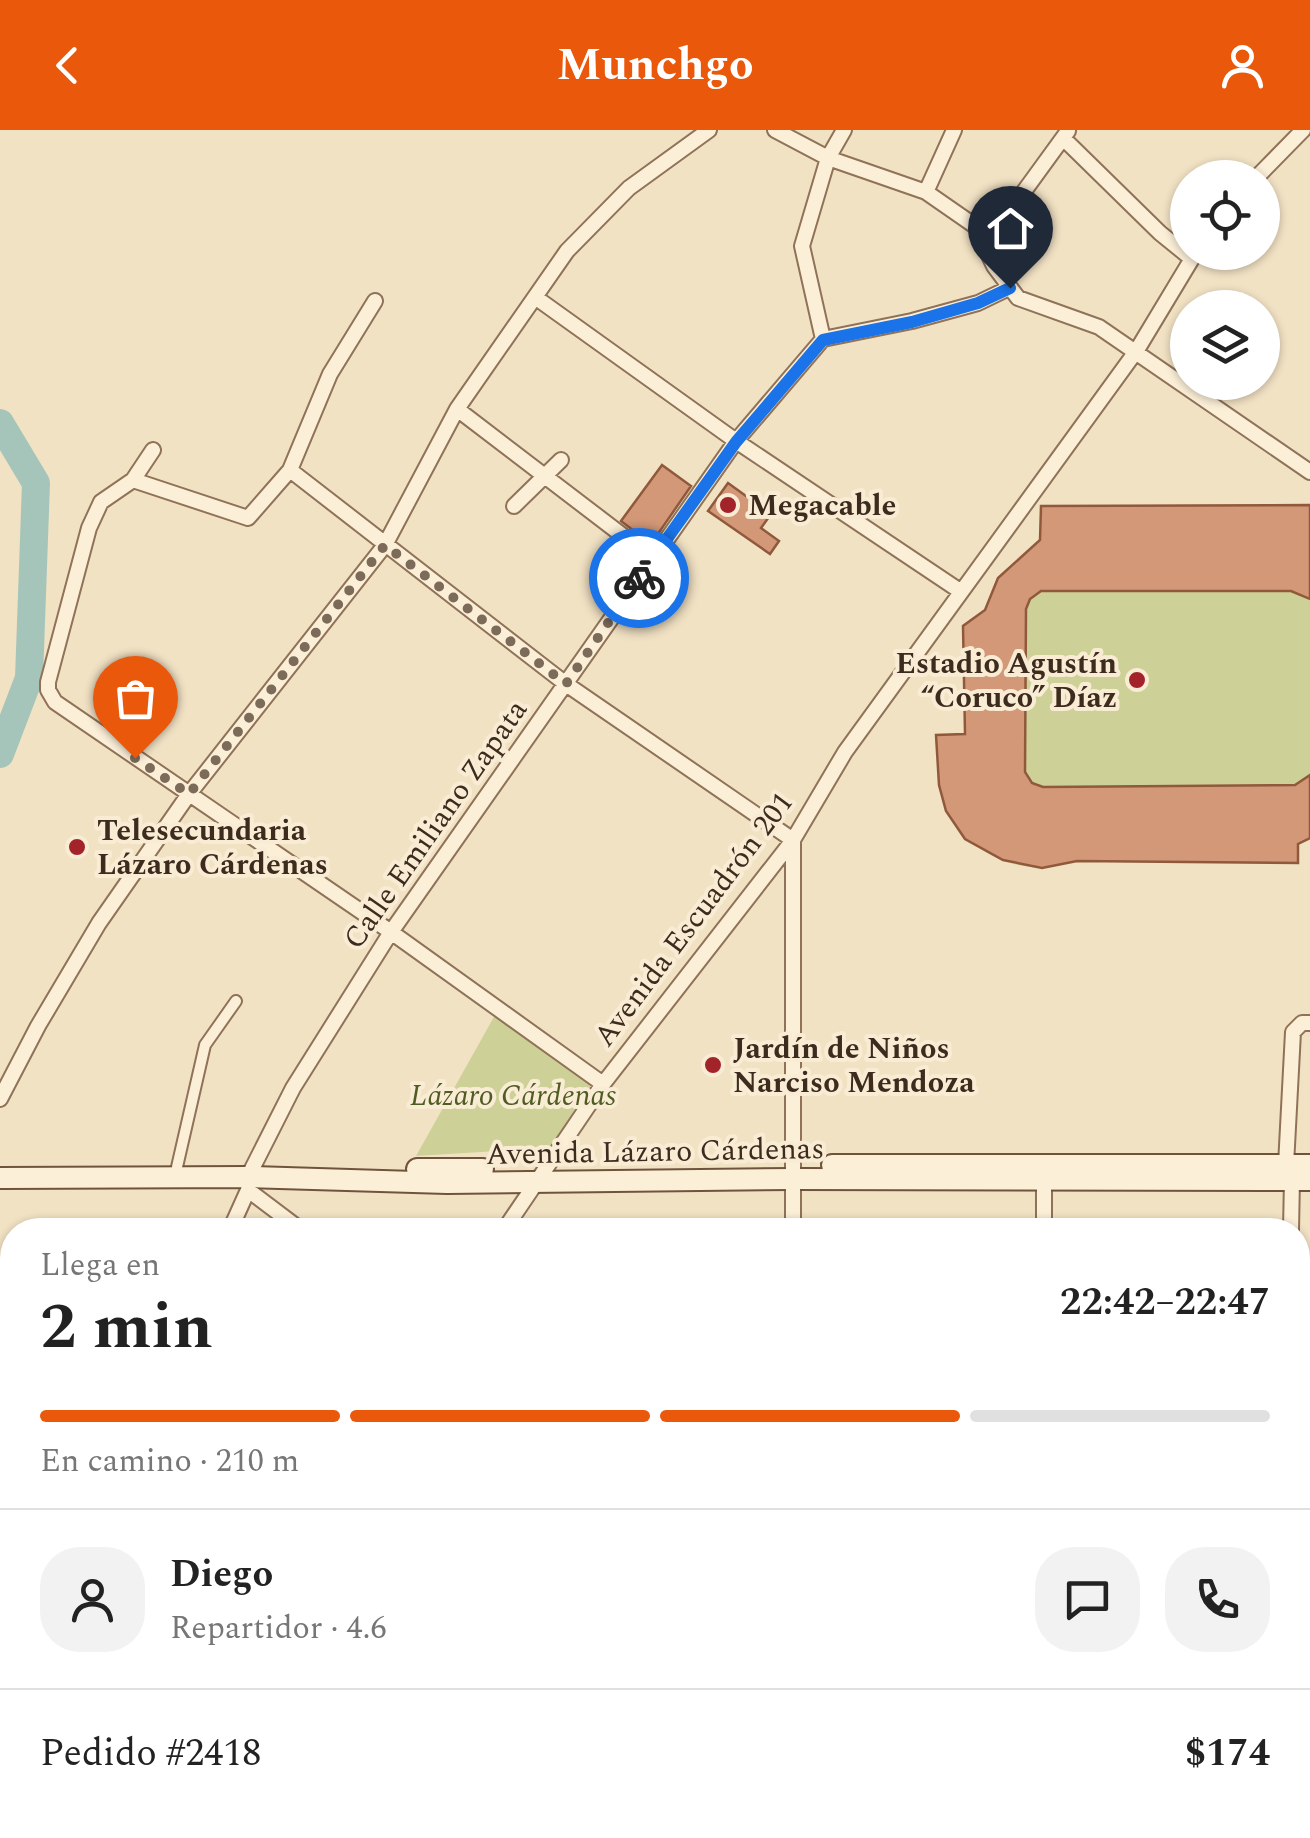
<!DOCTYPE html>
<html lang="es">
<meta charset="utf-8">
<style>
:root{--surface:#fff;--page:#f2f2f2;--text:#222;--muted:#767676;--line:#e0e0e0;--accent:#ea580c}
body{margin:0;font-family:Spectral,serif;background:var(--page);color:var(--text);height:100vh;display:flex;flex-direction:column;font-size:38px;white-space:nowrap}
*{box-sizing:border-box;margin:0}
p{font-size:32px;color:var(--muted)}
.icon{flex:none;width:55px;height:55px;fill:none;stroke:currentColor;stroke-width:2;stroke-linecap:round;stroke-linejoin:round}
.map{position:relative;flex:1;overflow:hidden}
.drawer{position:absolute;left:0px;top:1088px;width:1310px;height:622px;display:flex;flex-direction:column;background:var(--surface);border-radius:40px 40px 0 0;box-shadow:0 2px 8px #0004}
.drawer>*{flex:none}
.controls{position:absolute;left:1170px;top:30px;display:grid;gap:20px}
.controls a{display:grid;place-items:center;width:110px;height:110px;border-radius:50%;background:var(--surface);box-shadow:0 2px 8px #0004;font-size:50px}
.pin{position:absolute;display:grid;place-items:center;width:85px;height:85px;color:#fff;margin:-102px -42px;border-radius:50% 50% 50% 0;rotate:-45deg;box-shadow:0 0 10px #0007}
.pin .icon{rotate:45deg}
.courier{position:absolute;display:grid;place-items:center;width:100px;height:100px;margin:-50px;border:8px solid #1a73e8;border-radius:50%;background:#fff;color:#222;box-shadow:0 2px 12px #0007}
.overview em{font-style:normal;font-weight:700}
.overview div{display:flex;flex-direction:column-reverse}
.overview{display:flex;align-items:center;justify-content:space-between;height:170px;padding:0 40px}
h1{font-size:65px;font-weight:700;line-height:75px}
.bar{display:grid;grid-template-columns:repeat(4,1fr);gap:15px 10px;align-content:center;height:120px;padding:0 40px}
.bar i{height:12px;border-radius:8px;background:var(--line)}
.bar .on{background:var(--accent)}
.bar p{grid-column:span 4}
.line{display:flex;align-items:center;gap:25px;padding:0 40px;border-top:2px solid var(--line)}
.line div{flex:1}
.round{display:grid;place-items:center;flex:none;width:105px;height:105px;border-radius:40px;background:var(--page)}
header{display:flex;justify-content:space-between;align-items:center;height:130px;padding:0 40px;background:var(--accent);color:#fff;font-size:45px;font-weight:700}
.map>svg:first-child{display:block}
.green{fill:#ced197}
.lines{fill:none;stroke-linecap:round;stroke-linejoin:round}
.river{stroke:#a6c5ba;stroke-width:28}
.building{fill:#d39877;stroke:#90593c;stroke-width:2.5}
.pedestrian-casing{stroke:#8f7258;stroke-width:14}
.minor-casing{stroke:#8f7258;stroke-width:18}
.secondary-casing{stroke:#70533c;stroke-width:24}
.pedestrian{stroke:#fcefd8;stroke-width:10}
.minor{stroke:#fcefd8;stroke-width:14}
.secondary{stroke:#fcefd8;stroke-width:20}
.done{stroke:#7c6b58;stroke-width:10;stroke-dasharray:0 18}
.route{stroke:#1a73e8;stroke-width:12}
.poi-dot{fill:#a3232a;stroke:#f9ecd4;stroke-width:4}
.labels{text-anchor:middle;stroke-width:8;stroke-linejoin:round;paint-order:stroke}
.poi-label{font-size:30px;font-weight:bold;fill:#3d2b1e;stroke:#f9ecd4;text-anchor:start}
.street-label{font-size:30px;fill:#3d2b1e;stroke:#f9ecd4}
.park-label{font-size:30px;font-style:italic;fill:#505c22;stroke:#f9ecd4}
</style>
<header><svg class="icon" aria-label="back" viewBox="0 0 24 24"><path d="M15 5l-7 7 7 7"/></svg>Munchgo<svg class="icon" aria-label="person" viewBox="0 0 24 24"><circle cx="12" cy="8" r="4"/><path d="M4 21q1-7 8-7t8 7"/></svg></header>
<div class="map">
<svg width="1310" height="1708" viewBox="0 0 1310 1708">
<rect width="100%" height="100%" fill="#f2e2c4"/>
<!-- green -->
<path class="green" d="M1310 375V708L1298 714V733L1077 731C1067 733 1056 737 1046 737 1006 741 958 713 945 676 937 653 938 629 936 605L965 603 963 496 985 480 998 448 1040 410 1041 376Z
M495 885 591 955 549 1018 416 1026Z"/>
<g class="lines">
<!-- river -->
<path class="river" d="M0 293 36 353 29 548 0 624"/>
</g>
<!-- building -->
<path class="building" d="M662 335 691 356 651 414 621 391Z
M728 353 771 384 761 398 779 411 770 424 708 381Z
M1310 375V469L1291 461H1041L1030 469 1026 479 1025 642 1032 653 1043 657 1295 655 1310 645V708L1298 714V733L1077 731 1042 738 1003 730 965 709 946 681 939 655 936 605 965 604 963 496 985 480 998 448 1040 410 1041 376Z"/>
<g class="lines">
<defs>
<path id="pedestrian" d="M177 1037 205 915 236 871"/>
<path id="minor" d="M775 0 828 28 926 62 975 96 994 136 1018 168 1099 197 1310 342
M1063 8 1160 103 1192 129
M1256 48 1303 0
M926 62 954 0
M985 115 1068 1
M535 167 736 311 960 461
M823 209 802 116 828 28 844 0
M457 279 652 428
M153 320 133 350 101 372 89 398 48 552V560L55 572 391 802 603 954
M290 340 566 554 793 710V1100
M133 350 248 388 290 340 330 244 375 171
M514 376 561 330
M0 969 38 896 99 793 189 664 385 415 457 279 567 121 629 58 709 0
M1286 1035 1293 902 1302 893H1310
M248 1060 301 1100
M230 1100 248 1060 252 1039 293 958 391 802 736 311 823 209 912 191 978 173 1009 158
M504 1100 603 954 793 710 845 622 1137 220 1196 122
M1044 1100V1049
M1291 1100 1292 1049
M1298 1186 1310 1188
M1298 1269H1310
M0 1324 12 1326
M1298 1363H1310
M1298 1467H1310
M1298 1663H1310
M331 1698 347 1708
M605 1698 619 1708
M787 1698V1708
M1288 1698 1289 1708
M78 1708 85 1698
M161 1708 167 1698
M362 1708 369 1698
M507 1708 513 1698
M1038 1708V1698"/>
<path id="secondary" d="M832 1035H1310
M417 1039H483
M0 1048 250 1047 447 1053 793 1049 1310 1050"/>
</defs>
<!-- pedestrian casing -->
<use href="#pedestrian" class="pedestrian-casing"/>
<!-- minor casing -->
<use href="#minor" class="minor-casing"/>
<!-- secondary casing -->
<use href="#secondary" class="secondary-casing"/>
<!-- pedestrian -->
<use href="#pedestrian" class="pedestrian"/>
<!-- minor -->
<use href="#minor" class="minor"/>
<!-- secondary -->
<use href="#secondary" class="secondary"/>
</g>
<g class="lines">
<!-- done -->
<path class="done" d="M135 628 189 664 385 415 566 554 639 448"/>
<!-- route -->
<path class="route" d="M639 448 736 312 823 210 912 192 978 173 1010 158"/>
</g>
<!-- markers -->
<g class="poi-dot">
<circle cx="728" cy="375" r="10"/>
<circle cx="1137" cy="550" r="10"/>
<circle cx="77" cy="717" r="10"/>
<circle cx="713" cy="935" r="10"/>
</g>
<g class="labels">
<!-- poi labels -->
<g class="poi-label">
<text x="748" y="385">Megacable</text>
<text x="1117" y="543" text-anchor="end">Estadio Agustín<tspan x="1117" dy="34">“Coruco” Díaz</tspan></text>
<text x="97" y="710">Telesecundaria<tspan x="97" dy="34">Lázaro Cárdenas</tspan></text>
<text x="733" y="928">Jardín de Niños<tspan x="733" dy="34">Narciso Mendoza</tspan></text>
</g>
<!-- street labels -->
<g class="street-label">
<text transform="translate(435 694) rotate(-55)" y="10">Calle Emiliano Zapata</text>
<text transform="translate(693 789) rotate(-53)" y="10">Avenida Escuadrón 201</text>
<text transform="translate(655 1021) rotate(-1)" y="10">Avenida Lázaro Cárdenas</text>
</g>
<!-- park labels -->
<g class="park-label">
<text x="513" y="975">Lázaro Cárdenas</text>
</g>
</g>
</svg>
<div class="controls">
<a><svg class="icon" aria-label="locate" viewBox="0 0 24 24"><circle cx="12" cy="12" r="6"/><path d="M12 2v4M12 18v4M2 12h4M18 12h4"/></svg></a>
<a><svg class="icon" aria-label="layers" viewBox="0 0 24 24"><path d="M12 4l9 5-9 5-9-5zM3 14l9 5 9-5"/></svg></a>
</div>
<div class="pin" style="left:135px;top:628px;background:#ea580c"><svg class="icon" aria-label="bag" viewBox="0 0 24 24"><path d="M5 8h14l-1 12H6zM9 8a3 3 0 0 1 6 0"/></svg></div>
<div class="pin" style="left:1010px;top:158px;background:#1f2937"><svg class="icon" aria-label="home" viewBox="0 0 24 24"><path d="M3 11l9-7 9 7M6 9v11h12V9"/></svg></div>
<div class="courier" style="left:639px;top:448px"><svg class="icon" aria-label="bike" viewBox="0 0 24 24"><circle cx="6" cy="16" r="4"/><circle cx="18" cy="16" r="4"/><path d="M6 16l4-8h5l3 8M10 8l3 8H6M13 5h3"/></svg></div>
<section class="drawer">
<div class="overview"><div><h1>2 min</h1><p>Llega en</p></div><em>22:42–22:47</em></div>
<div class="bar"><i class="on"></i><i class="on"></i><i class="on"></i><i></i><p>En camino · 210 m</p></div>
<div class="line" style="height:180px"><a class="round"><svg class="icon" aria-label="person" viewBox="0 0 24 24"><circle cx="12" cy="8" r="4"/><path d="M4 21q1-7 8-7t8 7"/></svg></a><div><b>Diego</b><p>Repartidor · 4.6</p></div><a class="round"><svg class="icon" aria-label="chat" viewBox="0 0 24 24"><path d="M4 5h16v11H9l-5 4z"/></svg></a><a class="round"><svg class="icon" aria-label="phone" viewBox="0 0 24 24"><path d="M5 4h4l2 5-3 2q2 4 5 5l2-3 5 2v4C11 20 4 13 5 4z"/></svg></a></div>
<div class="line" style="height:130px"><div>Pedido #2418</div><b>$174</b></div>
</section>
</div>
